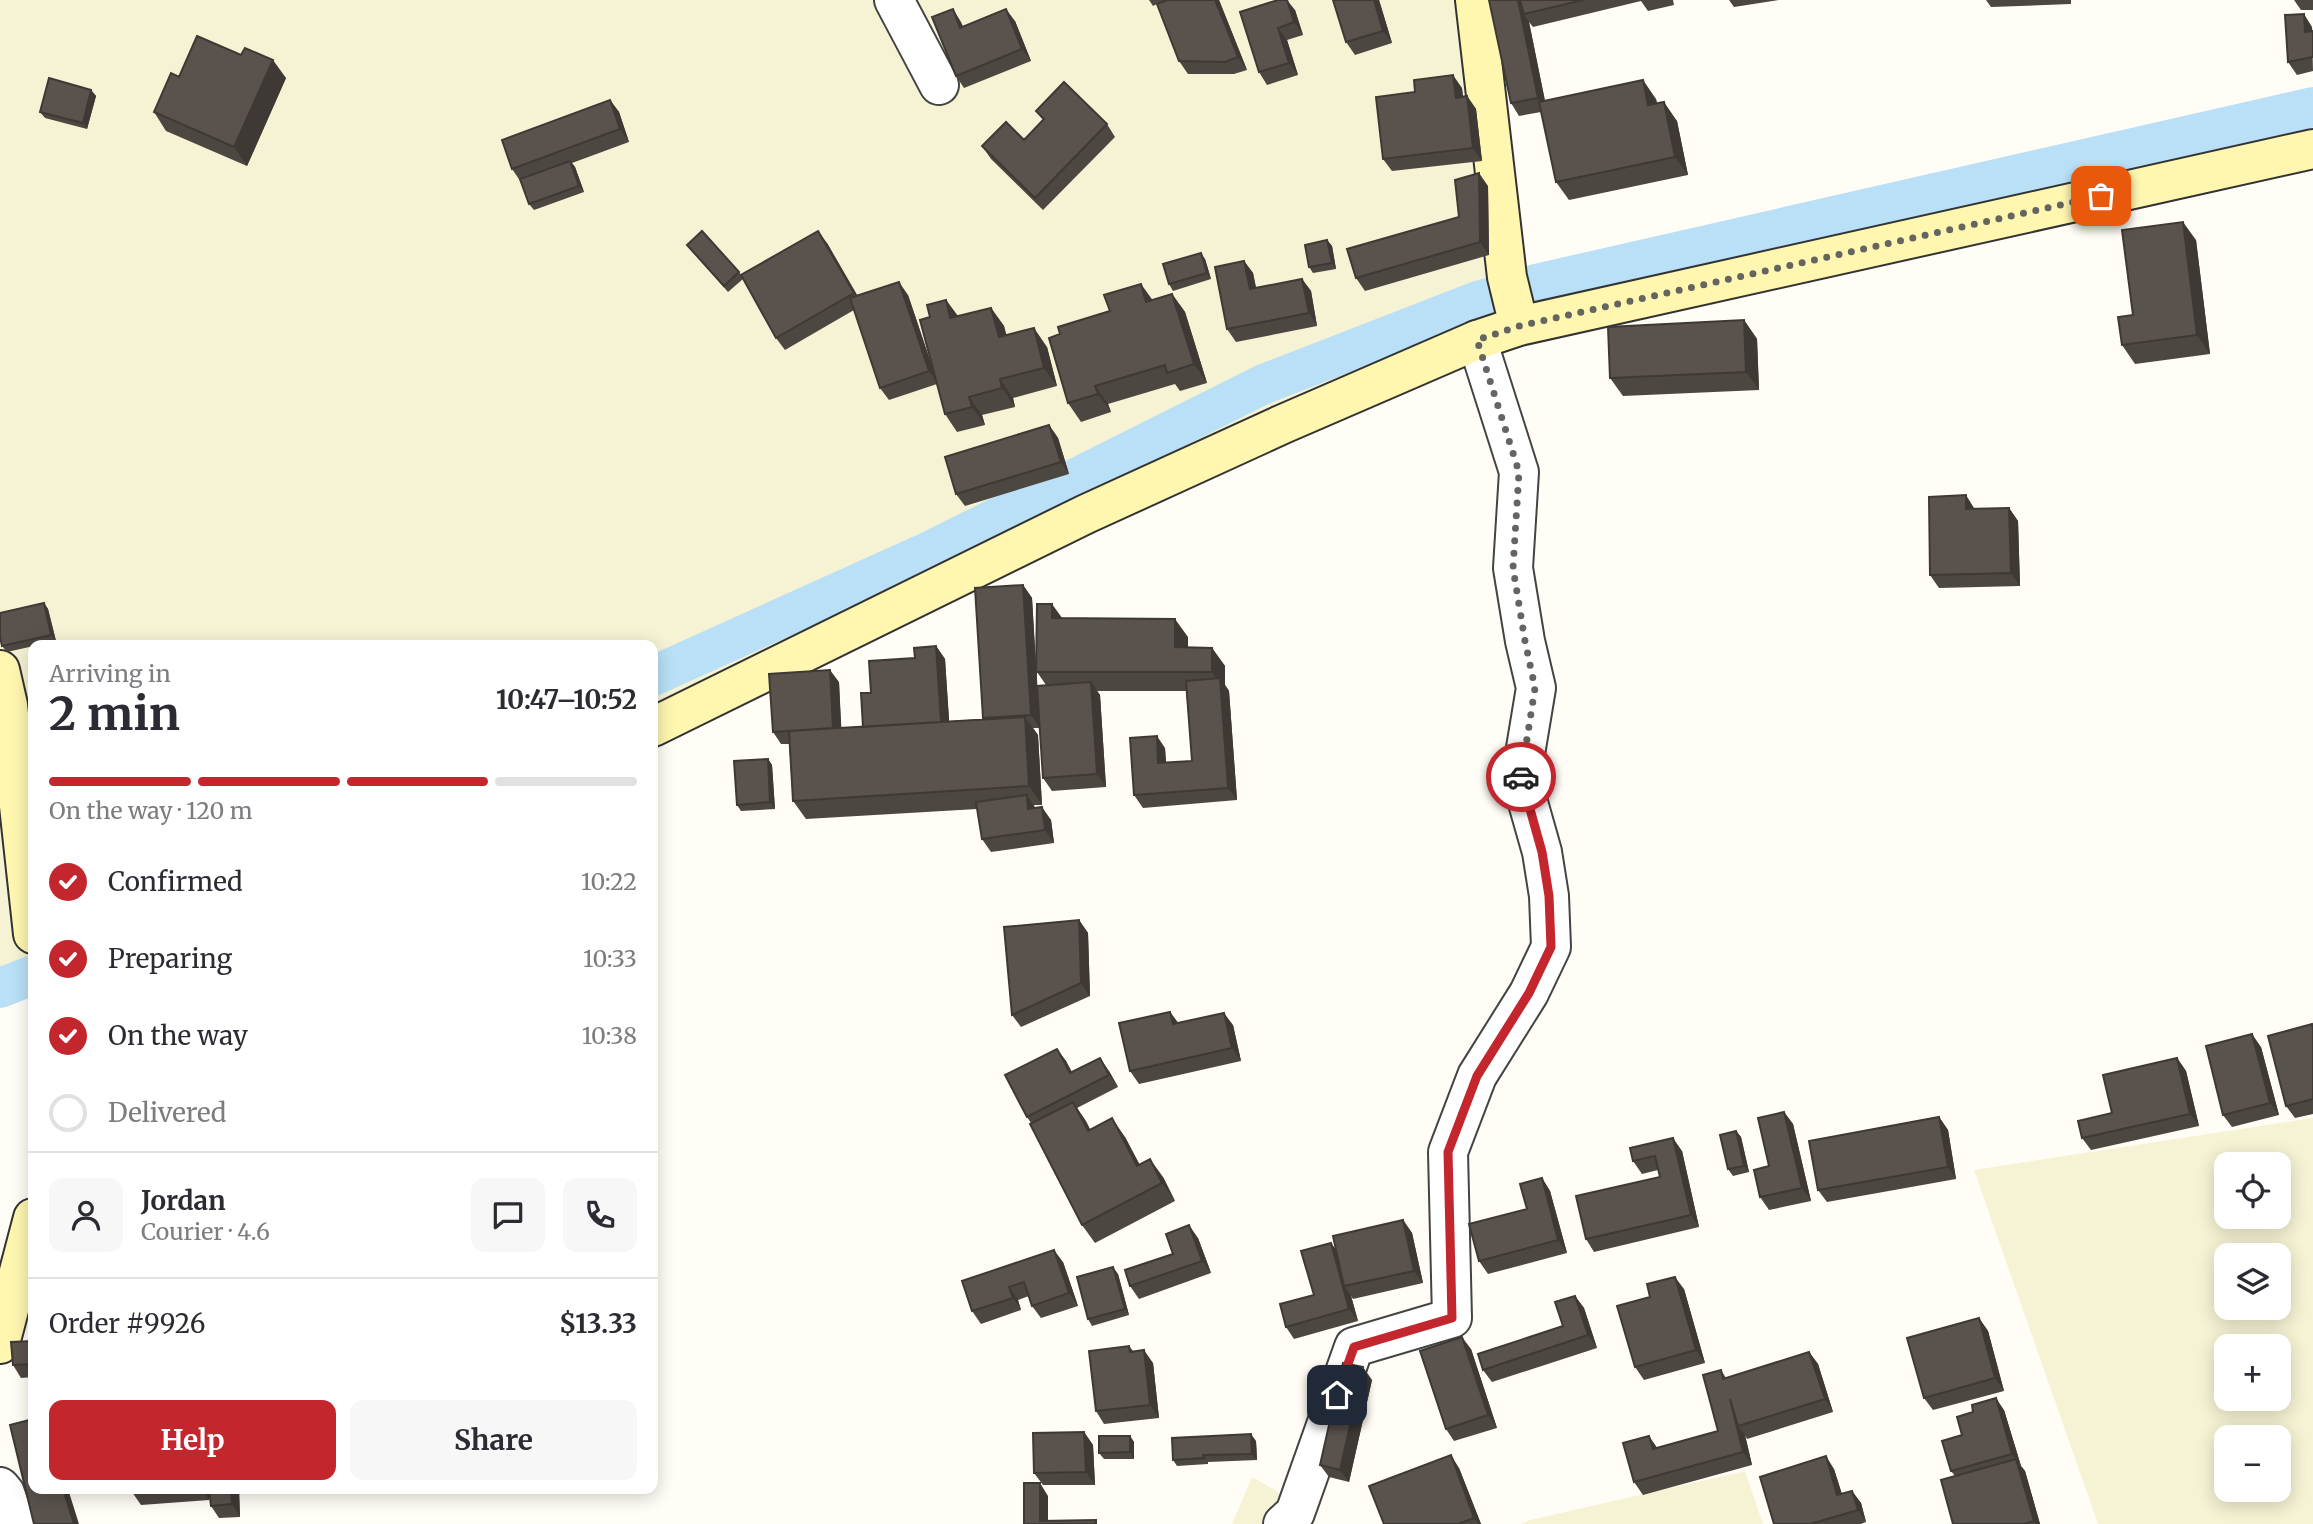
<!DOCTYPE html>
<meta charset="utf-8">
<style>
:root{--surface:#fff;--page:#f7f7f7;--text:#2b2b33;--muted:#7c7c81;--line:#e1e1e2;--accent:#c4262e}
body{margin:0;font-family:Merriweather,serif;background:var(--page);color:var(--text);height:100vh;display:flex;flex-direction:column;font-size:26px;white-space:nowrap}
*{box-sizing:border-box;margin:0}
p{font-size:23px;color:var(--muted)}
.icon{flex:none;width:38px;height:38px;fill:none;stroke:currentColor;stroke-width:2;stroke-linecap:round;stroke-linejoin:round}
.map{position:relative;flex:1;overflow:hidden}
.details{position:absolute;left:28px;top:640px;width:630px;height:854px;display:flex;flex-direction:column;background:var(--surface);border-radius:14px;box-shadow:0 4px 18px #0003}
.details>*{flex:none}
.tools{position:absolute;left:2214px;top:1152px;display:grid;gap:14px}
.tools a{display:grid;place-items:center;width:77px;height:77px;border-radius:14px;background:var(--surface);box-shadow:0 4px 18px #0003;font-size:35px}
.pin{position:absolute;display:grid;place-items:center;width:60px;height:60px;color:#fff;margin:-30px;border-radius:14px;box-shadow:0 4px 10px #0006}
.courier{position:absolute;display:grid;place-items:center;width:70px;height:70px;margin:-35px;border:5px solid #c4262e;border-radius:50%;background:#fff;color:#222;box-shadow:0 2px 9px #0007}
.overview em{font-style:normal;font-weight:700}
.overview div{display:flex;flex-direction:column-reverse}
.overview{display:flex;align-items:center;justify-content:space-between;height:119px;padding:0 21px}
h1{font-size:46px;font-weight:700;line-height:52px}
.bar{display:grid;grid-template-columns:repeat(4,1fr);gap:10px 7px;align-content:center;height:84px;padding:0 21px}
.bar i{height:9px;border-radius:5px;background:var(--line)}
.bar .on{background:var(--accent)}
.bar p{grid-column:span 4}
.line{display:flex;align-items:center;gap:18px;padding:0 21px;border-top:2px solid var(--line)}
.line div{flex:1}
.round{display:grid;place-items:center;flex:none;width:74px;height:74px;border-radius:14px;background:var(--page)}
ol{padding:0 21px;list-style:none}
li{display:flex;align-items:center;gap:21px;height:77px}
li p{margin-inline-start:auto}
li .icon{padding:7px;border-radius:50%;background:var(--accent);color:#fff;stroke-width:4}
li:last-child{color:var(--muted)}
li i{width:38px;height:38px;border:4px solid var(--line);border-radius:50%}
.primary-button{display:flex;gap:14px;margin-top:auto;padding:14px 21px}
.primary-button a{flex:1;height:80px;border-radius:14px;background:var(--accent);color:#fff;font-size:28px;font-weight:700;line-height:80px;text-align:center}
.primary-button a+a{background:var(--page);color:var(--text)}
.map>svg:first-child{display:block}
.farmland{fill:#f6f3d4;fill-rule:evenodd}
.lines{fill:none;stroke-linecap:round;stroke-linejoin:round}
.canal{stroke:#b9e0f7;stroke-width:40}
.street-casing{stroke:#444;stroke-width:42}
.secondary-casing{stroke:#333;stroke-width:42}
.street{stroke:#fff;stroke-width:38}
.secondary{stroke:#fff6b0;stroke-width:38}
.wall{fill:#4d4742;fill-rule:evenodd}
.shaded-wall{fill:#3f3936}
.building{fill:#5a524d;stroke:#3f3936;stroke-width:2}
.done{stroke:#646461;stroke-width:7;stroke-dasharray:0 12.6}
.route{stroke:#c4262e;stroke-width:9}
</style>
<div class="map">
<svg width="2313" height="1524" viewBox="0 0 2313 1524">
<rect width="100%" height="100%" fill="#fffdf5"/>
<!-- farmland -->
<path class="farmland" d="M0 0H1475L1519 326 653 727V646H33V975L0 988Z
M2313 1118V1524H2098L1974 1170ZM2226 1164H2278V1216H2226ZM2226 1255H2278V1307H2226ZM2226 1346H2278V1398H2226ZM2226 1437H2278V1489H2226Z
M1745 1471 1763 1524H1520L1530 1520Z
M1252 1477 1280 1493 1314 1524H1232Z"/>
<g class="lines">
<!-- canal -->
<path class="canal" d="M653 676 930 551 1264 384 1478 301 1536 284 2313 107
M0 988 33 975"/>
<defs>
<path id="street" d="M894 0 939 85
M0 1487 5 1493 16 1524
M1283 1524 1295 1513 1354 1347 1452 1318 1448 1152 1477 1076 1529 993 1551 947 1549 896 1542 852 1521 778 1536 688 1525 641 1513 568 1519 472 1477 340"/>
<path id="secondary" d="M1475 0 1507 277 1519 326
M0 670 8 705 33 934
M653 727 1086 514 1283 424 1477 340 1519 326 2313 149
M0 1344 33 1218"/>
</defs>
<!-- street casing -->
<use href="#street" class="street-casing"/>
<!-- secondary casing -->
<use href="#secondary" class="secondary-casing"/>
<!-- street -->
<use href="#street" class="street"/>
<!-- secondary -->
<use href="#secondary" class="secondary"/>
</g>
<!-- wall -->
<path class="wall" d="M1149 0H1219L1247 70 1234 74H1188L1179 61 1157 4 1153 6Z
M1333 0H1379L1392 43 1355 55 1346 42Z
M1489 0H1673L1674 5 1648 11 1641 1 1533 27 1529 22 1545 101 1656 99 1657 103 1677 121 1688 175 1569 200 1556 182 1541 112 1519 116 1511 103Z
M1729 0H1779L1734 7Z
M1986 0H2071V4L1991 7Z
M2294 0H2313V10H2301Z
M953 9 963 27 1015 21 1031 61 964 88 956 76Z
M1295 10 1303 35 1287 40 1298 75 1267 85 1259 72 1240 12Z
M2312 27 2313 71 2297 75 2288 62Z
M241 55 286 78 247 166 166 131 154 112 179 77Z
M1462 88 1463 97 1467 96 1476 109 1482 161 1392 171 1383 159Z
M91 90 96 96 87 129 45 118 40 112Z
M610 100 619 112 629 142 572 163 575 167 584 192 534 210 529 204 521 182 512 169Z
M1036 111 1107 124 1115 137 1043 210 991 159 982 146 1024 140 1043 120Z
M1488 186 1489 255 1365 291 1356 278 1459 217Z
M1327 240 1332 246 1336 269 1313 273 1309 267Z
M2196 240 2210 354 2135 364 2122 345 2133 315Z
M827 243 857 296 908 295 933 369 930 317 946 300 958 316 991 308 1004 326 1006 335 1047 347 1057 386 1013 398 1015 407 982 415 985 425 957 432 945 414 937 384 889 400 880 388 854 310 785 350 776 338 743 279 728 292 687 245 739 272 741 275Z
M1205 259 1211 279 1173 291 1169 284Z
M1244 261 1253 273 1256 288 1302 279 1311 291 1317 326 1236 342 1227 329Z
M1172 294 1185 312 1207 383 1180 391 1175 384 1108 404 1111 412 1081 422 1068 403 1060 334 1110 311Z
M1744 320 1757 339 1759 390 1623 396 1610 378Z
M1049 425 1058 438 1069 474 965 506 956 494Z
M1974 508V509L2009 508 2018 521 2020 586 1939 588 1930 575Z
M1023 585 1032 598 1036 669 1062 618 1188 637V647L1212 648 1225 666V685L1229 691 1237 800 1143 808 1134 795 1165 748 1166 763 1192 761 1186 691H1097L1100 695 1106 787 1052 791 1043 778 1040 728H1033L1038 735 1042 805H1034L1035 808 1051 820 1054 843 991 852 982 839 977 809 806 819 793 801 789 744H781L773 732 839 682 841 728 863 727 871 693 915 658 936 646 945 659 949 721 984 719 983 718ZM1037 672 1046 685 1037 686Z
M44 603 48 609 56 641 7 652 2 646Z
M768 759 772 765 775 809 741 811 737 805Z
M1079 920 1088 933 1090 996 1021 1027 1012 1015Z
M1170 1012 1178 1023 1233 1025 1241 1061 1139 1084 1130 1071Z
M2313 1026V1114L2295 1118 2286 1106Z
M2261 1047 2279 1115 2232 1127 2223 1115Z
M1057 1049 1066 1061 1072 1072 1109 1071 1118 1087 1077 1108 1090 1130 1125 1137 1139 1164 1163 1177 1175 1201 1095 1243 1082 1225 1031 1123 1027 1117Z
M2177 1058 2186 1071 2199 1126 2091 1150 2082 1138Z
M1784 1112 1793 1124 1811 1201 1769 1210 1760 1197Z
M1939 1117 1948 1130 1956 1179 1827 1202 1818 1190Z
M1736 1131 1741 1137 1749 1172 1733 1176 1728 1169Z
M1682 1151 1699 1227 1594 1252 1586 1239 1660 1177 1658 1170 1642 1174 1633 1161Z
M1542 1178 1550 1191 1567 1253 1488 1274 1479 1261 1527 1209Z
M1403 1220 1412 1233 1423 1283 1353 1299 1351 1296 1358 1321 1294 1339 1286 1327 1314 1295 1331 1243 1336 1250Z
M1198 1238 1211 1273 1139 1299 1130 1286 1173 1254Z
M1063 1262 1078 1306 1041 1318 1032 1306 1029 1296 1018 1300 1021 1310 981 1324 972 1311 962 1281Z
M1118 1274 1129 1315 1092 1326 1088 1319Z
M1684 1289 1705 1363 1644 1380 1635 1367Z
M1575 1296 1584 1308 1597 1348 1492 1382 1483 1370 1563 1326Z
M1979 1318 1988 1331 2004 1391 1933 1410 1924 1398Z
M33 1341V1377L21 1378 13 1365Z
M1129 1346 1133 1351 1153 1363 1159 1418 1104 1424 1096 1411Z
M1471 1349 1497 1428 1454 1441 1446 1429Z
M1809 1352 1818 1364 1833 1412 1747 1439 1745 1435 1752 1465 1643 1495 1634 1482 1658 1448 1718 1431 1721 1370 1726 1378Z
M1372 1380 1349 1482 1329 1477 1320 1465Z
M2004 1410 2021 1466 2025 1471 2040 1524H1953L1955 1476 1951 1471 1962 1435Z
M1084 1432 1093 1445 1095 1485H1043L1034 1473Z
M1130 1436 1134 1442V1459H1104L1099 1453Z
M1256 1441 1257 1460 1208 1462V1464L1177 1466 1173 1460Z
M1459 1468 1481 1524H1384Z
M1834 1469 1842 1494 1852 1491 1861 1503 1866 1522 1861 1524H1774Z
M132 1489H209V1500L141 1505 132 1492Z
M239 1489 240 1517 219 1518 211 1506Z"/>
<!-- shaded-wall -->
<path class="shaded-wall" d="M1215 0H1219L1247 70 1238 57Z
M1287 0 1295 10 1303 35 1294 22Z
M1374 0H1379L1392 43 1383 31Z
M1518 0H1525L1524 14 1529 22 1547 111 1538 98Z
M953 9 961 22 969 40 960 28Z
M1006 9 1015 21 1031 61 1022 49Z
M2304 14 2312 27 2313 43 2305 32Z
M1278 28 1287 40 1298 75 1289 63Z
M273 60 286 78 247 166 234 147Z
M1453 75 1462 88 1464 111 1456 98Z
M1643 80 1656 99 1661 123 1648 105Z
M91 90 96 96 87 129 83 123Z
M1467 96 1476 109 1482 161 1473 148Z
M610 100 619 112 629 142 620 129Z
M1664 102 1677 121 1688 175 1675 157Z
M570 161 575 167 584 192 579 186Z
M1479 173 1488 186 1489 255 1480 242Z
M2183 222 2196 240 2210 354 2197 335Z
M818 231 827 243 863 305 854 293Z
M1327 240 1332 246 1336 269 1332 263Z
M1201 253 1205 259 1211 279 1207 273Z
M1244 261 1253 273 1259 302 1250 289Z
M1302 279 1311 291 1317 326 1309 313Z
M899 282 908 295 938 384 929 371Z
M1141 284 1154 302H1146Z
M1172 294 1185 312 1207 383 1194 364Z
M946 300 959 318H950Z
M991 308 1004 326 1012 355 999 337Z
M1744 320 1757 339 1759 390 1746 372Z
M1034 328 1047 347 1057 386 1044 368Z
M1000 379 1013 398 1015 407 1002 388Z
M1095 386 1108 404 1111 412 1098 394Z
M969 397 982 415 985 425 972 407Z
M1049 425 1058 438 1069 474 1061 462Z
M1966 495 1974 508 1975 522 1966 509Z
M2009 508 2018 521 2020 586 2011 573Z
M1023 585 1032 598 1040 728 1031 715Z
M44 603 48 609 56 641 51 635Z
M1052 604 1065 622 1052 618Z
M1175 619 1188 637V665L1175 647Z
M936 646 945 659 950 734 941 722Z
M1212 648 1225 666V685L1229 691 1237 800 1228 788 1221 684 1212 672Z
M830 670 839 682 842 741 833 728Z
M1091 682 1100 695 1106 787 1097 774Z
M1025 717 1038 735 1042 805 1029 786Z
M1157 736 1165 748 1167 776 1158 763Z
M768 759 772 765 775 809 770 802Z
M1027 795 1035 808 1028 809Z
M1042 807 1051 820 1054 843 1045 830Z
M1079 920 1088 933 1090 996 1081 983Z
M1170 1012 1179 1024H1173Z
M1224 1013 1233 1025 1241 1061 1232 1048Z
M2252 1034 2261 1047 2279 1115 2270 1103Z
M1057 1049 1066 1061 1078 1086 1070 1073Z
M1100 1058 1109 1071 1118 1087 1109 1075Z
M2177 1058 2186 1071 2199 1126 2190 1114Z
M1073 1102 1086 1121 1100 1149 1088 1131Z
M1784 1112 1793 1124 1811 1201 1802 1188Z
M1939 1117 1948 1130 1956 1179 1948 1167Z
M1112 1118 1125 1137 1150 1184 1137 1166Z
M1736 1131 1741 1137 1749 1172 1744 1166Z
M1673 1138 1682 1151 1699 1227 1691 1215Z
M1150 1159 1163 1177 1175 1201 1162 1183Z
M1542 1178 1550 1191 1567 1253 1558 1240Z
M1403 1220 1412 1233 1423 1283 1414 1271Z
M1189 1225 1198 1238 1211 1273 1202 1261Z
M1331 1243 1340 1255 1344 1286 1351 1296 1358 1321 1349 1309Z
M1054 1250 1063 1262 1078 1306 1069 1293Z
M1113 1267 1118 1274 1129 1315 1125 1309Z
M1675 1277 1684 1289 1705 1363 1696 1350Z
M1009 1287 1018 1300 1021 1310 1013 1298Z
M1575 1296 1584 1308 1597 1348 1588 1335Z
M1979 1318 1988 1331 2004 1391 1995 1378Z
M1462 1337 1471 1349 1497 1428 1488 1415Z
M1144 1350 1153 1363 1159 1418 1150 1405Z
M1809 1352 1818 1364 1833 1412 1825 1399Z
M1363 1367 1372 1380 1349 1482 1340 1470Z
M1996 1398 2004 1410 2021 1466 2025 1471 2040 1524H2036L2034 1521 2016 1459 2012 1454Z
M1730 1399 1738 1426 1745 1435 1752 1465 1743 1452Z
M1084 1432 1093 1445 1095 1485 1086 1472Z
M1251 1434 1256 1441 1257 1460 1252 1454Z
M1130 1436 1134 1442V1459L1130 1452Z
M1649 1436 1658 1449H1653Z
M1451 1455 1459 1468 1481 1524H1479L1474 1518Z
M1826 1456 1834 1469 1846 1508 1837 1495Z
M1040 1483 1048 1496V1524L1040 1521Z
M63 1489H68L79 1524H74Z
M202 1489H209V1500Z
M231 1489H239L240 1517 232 1504Z
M1852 1491 1861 1503 1866 1522 1858 1510Z"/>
<!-- building -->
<path class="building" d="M1167 0H1215L1238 57 1225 62 1179 61 1157 4Z
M1278 0H1287L1294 22 1278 28 1289 63 1259 72 1240 12Z
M1333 0H1374L1383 31 1346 42Z
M1489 0H1518L1538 98 1511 103Z
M1520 0H1583L1524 14Z
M953 9 960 28 1006 9 1022 49 956 76 932 17Z
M2304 14 2305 32 2313 31V57L2288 62 2285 15Z
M197 36 241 55 245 48 273 60 234 147 154 112 171 73 179 77Z
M1453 75 1456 98 1467 96 1473 148 1383 159 1376 97 1415 92 1414 80Z
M49 78 91 90 83 123 40 112Z
M1643 80 1648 105 1664 102 1675 157 1556 182 1539 102Z
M1064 82 1107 124 1035 198 982 146 1006 122 1024 140 1044 119 1036 111Z
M610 100 620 129 512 169 502 140Z
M570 161 579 186 529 204 520 179Z
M1479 173 1480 242 1356 278 1347 249 1459 217 1455 180Z
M2183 222 2197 335 2122 345 2118 317 2133 315 2122 230Z
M702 231 739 272 724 286 687 245Z
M818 231 854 293 776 338 741 275Z
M1327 240 1332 263 1309 267 1305 245Z
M1201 253 1207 273 1169 284 1163 264Z
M1244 261 1250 289 1302 279 1309 313 1227 329 1215 267Z
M899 282 929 371 880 388 850 298Z
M1141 284 1146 302 1172 294 1194 364 1167 373 1165 365 1095 386 1098 394 1068 403 1049 338 1060 334 1058 327 1110 311 1104 295Z
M946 300 950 318 991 308 999 337 1034 328 1044 368 1000 379 1002 388 969 397 972 407 945 414 920 320 930 317 927 305Z
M1744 320 1746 372 1610 378 1608 327Z
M1049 425 1061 462 956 494 945 457Z
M1966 495V509L2009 508 2011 573 1930 575 1929 497Z
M1023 585 1031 715 983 718 975 588Z
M44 603 51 635 2 646 0 637V613Z
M1037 604H1052V618L1175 619V647L1212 648V672H1036Z
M936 646 941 722 863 727 861 693H871L869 661 915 658 914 648Z
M830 670 833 728 773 732 769 674Z
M1220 678 1228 788 1134 795 1130 738 1157 736 1158 763 1192 761 1186 681Z
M1091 682 1097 774 1043 778 1037 686Z
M1025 717 1029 786 793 801 789 731Z
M768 759 770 802 737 805 734 761Z
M1027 795 1028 809 1042 807 1045 830 982 839 976 802Z
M1079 920 1081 983 1012 1015 1004 927Z
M1170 1012 1173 1024 1224 1013 1232 1048 1130 1071 1119 1023Z
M2312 1024 2313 1029V1099L2286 1106 2268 1036Z
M2252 1034 2270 1103 2223 1115 2206 1046Z
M1057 1049 1070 1073 1100 1058 1109 1075 1027 1117 1005 1075Z
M2177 1058 2190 1114 2082 1138 2078 1121 2112 1113 2103 1075Z
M1073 1102 1088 1131 1112 1118 1137 1166 1150 1159 1162 1183 1082 1225 1030 1124Z
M1784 1112 1802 1188 1760 1197 1754 1170 1769 1166 1758 1118Z
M1939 1117 1948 1167 1818 1190 1809 1141Z
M1736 1131 1744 1166 1728 1169 1720 1135Z
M1673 1138 1691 1215 1586 1239 1576 1196 1660 1177 1655 1156 1633 1161 1630 1148Z
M1542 1178 1558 1240 1479 1261 1469 1224 1527 1209 1520 1184Z
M1403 1220 1414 1271 1344 1286 1333 1236Z
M1189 1225 1202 1261 1130 1286 1125 1270 1173 1254 1166 1234Z
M1331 1243 1349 1309 1286 1327 1280 1304 1314 1295 1301 1251Z
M1054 1250 1069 1293 1032 1306 1024 1282 1009 1287 1013 1298 972 1311 962 1281Z
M1113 1267 1125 1309 1088 1319 1077 1277Z
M1675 1277 1696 1350 1635 1367 1617 1306 1650 1297 1647 1284Z
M1575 1296 1588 1335 1483 1370 1478 1354 1563 1326 1555 1302Z
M1979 1318 1995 1378 1924 1398 1907 1338Z
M1462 1337 1488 1415 1446 1429 1420 1351Z
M33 1341V1364L13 1365 11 1342Z
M1129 1346 1130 1352 1144 1350 1150 1405 1096 1411 1089 1351Z
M1809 1352 1825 1399 1738 1426 1730 1399 1743 1452 1634 1482 1623 1443 1649 1436 1653 1449 1718 1431 1703 1375 1721 1370 1723 1379Z
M1343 1363 1363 1367 1340 1470 1320 1465Z
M1996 1398 2012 1454 1951 1471 1942 1441 1962 1435 1957 1417 1973 1412 1972 1405Z
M33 1419V1489H63L74 1524H34L10 1425Z
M1084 1432 1086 1472 1034 1473 1033 1433Z
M1251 1434 1252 1454 1203 1455 1204 1458 1173 1460 1172 1438Z
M1099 1436H1130V1452L1099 1453Z
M1451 1455 1474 1518 1458 1524H1384L1369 1486Z
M1826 1456 1837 1495 1852 1491 1858 1510 1810 1524H1774L1760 1477Z
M2016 1459 2034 1521 2024 1524H1953L1941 1480Z
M1024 1483H1040V1521L1096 1520V1524H1024Z
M132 1489H177L132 1492Z
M209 1489H231L232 1504 211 1506Z"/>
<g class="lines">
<!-- done -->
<path class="done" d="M1521 777 1535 688 1525 641 1513 568 1519 472 1477 340 1519 326 2101 196"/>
<!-- route -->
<path class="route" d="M1337 1395 1354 1347 1452 1318 1448 1152 1477 1076 1529 993 1551 947 1549 896 1542 852 1521 777"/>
</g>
</svg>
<div class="tools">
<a><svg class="icon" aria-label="locate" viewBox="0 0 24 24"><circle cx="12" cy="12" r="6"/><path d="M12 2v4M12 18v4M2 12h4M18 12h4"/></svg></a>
<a><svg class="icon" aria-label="layers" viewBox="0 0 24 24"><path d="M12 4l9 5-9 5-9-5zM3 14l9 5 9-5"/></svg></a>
<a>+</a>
<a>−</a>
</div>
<div class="pin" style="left:2101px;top:196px;background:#ea580c"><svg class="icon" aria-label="bag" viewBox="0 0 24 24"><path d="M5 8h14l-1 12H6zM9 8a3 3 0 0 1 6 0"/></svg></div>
<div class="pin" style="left:1337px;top:1395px;background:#1f2937"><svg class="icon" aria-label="home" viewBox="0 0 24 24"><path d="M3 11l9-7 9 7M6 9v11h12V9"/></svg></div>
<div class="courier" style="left:1521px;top:777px"><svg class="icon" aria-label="car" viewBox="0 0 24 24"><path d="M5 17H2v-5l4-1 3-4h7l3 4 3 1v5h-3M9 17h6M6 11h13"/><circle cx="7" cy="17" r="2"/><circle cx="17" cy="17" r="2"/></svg></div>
<section class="details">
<div class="overview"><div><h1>2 min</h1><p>Arriving in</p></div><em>10:47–10:52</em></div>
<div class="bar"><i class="on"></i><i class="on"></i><i class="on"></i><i></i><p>On the way · 120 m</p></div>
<ol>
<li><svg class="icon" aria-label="check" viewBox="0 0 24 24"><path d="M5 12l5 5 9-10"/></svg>Confirmed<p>10:22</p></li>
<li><svg class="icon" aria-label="check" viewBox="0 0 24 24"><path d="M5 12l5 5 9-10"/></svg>Preparing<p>10:33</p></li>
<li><svg class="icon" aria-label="check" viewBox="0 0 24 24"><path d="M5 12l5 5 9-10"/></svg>On the way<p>10:38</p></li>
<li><i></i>Delivered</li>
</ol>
<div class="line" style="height:126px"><a class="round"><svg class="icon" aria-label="person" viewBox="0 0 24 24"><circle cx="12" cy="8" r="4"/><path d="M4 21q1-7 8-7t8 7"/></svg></a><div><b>Jordan</b><p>Courier · 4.6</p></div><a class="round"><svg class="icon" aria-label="chat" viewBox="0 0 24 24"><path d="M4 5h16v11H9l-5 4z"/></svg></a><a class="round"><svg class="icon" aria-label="phone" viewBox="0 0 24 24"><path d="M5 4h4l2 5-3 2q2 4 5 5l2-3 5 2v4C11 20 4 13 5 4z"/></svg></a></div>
<div class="line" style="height:91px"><div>Order #9926</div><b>$13.33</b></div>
<div class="primary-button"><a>Help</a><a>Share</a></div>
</section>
</div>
